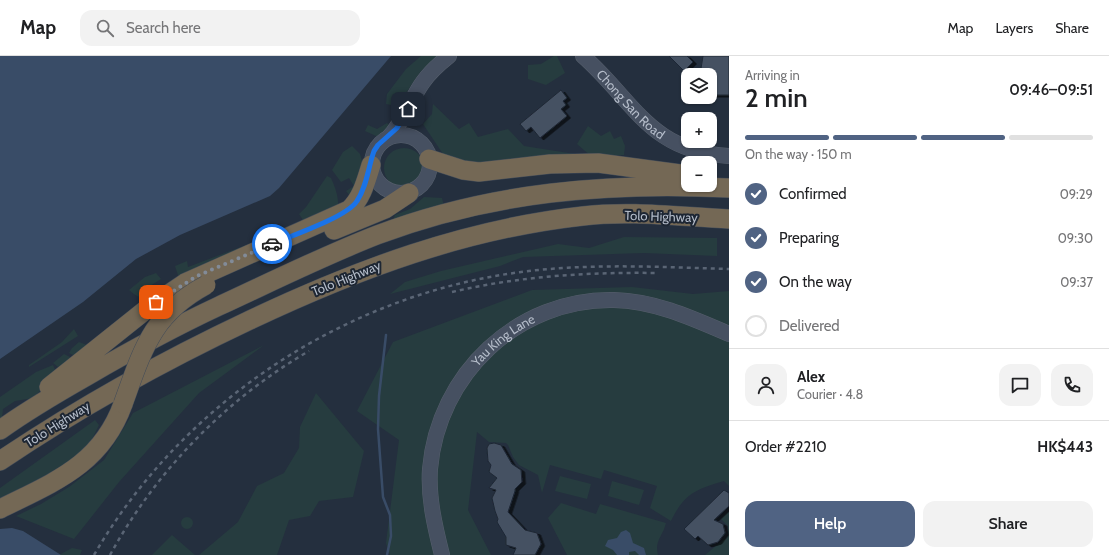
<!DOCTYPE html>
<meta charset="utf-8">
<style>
:root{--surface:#fff;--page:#f2f2f2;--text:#202124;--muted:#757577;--line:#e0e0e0;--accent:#506383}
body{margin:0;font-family:Cabin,sans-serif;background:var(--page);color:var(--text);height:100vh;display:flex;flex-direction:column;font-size:15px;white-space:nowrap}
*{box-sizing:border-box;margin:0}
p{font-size:13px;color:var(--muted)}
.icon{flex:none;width:22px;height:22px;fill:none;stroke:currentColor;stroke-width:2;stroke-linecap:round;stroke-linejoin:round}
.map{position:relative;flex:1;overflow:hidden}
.panel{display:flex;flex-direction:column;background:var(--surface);width:380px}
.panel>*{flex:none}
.tools{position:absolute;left:681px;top:12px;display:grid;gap:8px}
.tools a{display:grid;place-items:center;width:36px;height:36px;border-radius:8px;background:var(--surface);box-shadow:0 1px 3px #0004;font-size:20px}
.pin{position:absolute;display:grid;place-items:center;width:34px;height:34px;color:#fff;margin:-17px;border-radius:8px;box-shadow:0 2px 6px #0006}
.courier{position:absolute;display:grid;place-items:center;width:40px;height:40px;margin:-20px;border:3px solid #1a73e8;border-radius:50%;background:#fff;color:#222;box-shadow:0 1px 5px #0007}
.head em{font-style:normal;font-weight:600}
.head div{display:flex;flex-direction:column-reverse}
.head{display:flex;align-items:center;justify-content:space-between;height:68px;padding:0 16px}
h1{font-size:26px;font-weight:600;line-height:30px}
.bar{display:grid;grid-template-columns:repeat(4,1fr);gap:6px 4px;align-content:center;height:48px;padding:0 16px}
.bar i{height:5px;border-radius:3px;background:var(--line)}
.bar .active{background:var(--accent)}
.bar p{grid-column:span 4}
.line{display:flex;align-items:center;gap:10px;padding:0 16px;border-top:1px solid var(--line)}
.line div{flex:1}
.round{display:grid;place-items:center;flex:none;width:42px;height:42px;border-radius:12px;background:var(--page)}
ol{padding:0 16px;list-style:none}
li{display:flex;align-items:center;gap:12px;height:44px}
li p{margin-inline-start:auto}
li .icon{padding:4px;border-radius:50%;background:var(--accent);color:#fff;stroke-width:4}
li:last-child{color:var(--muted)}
li i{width:22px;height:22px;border:2px solid var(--line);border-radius:50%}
.cta{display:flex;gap:8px;margin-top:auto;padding:8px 16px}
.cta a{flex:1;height:46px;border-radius:12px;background:var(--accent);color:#fff;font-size:16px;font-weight:600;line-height:46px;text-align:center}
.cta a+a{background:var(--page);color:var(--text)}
header{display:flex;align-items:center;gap:24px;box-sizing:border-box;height:56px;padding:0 20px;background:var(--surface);border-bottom:1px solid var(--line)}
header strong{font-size:19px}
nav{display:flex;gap:22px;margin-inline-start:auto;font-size:14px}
.search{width:280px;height:36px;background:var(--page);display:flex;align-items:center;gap:10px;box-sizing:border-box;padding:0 14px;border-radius:12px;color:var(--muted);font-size:15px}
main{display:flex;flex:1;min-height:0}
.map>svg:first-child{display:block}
.green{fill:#263c3f}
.water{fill:#394c67}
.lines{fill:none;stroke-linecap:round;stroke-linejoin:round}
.stream{stroke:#394c67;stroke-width:2.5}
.building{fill:#455162;stroke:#1f2835;filter:url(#shadow)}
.secondary-casing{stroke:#565f6c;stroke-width:16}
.highway-casing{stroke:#434c59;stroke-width:20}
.secondary{stroke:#465061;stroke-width:15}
.highway{stroke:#746855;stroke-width:19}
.rail{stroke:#5a6575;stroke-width:2.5;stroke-dasharray:4 4;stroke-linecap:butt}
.highway-bridge-casing{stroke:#434c59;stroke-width:20;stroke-linecap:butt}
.highway-bridge{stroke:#746855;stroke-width:19}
.done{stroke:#828b98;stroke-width:4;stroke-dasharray:0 7.2}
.route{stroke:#1a73e8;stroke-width:5}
.labels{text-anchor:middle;stroke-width:4;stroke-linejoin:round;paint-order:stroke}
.street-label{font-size:13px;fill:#b4bcc9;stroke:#1d2633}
</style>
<header>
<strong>Map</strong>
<div class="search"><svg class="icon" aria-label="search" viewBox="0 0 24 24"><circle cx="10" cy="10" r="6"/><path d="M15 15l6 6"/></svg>Search here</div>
<nav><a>Map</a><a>Layers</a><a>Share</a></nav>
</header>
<main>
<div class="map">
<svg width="729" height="499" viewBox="0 0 729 499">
<defs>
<filter id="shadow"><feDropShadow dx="3.5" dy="2" stdDeviation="0" flood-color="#0009"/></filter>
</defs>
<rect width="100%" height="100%" fill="#242f3e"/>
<!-- green -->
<path class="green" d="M421 0H440L421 15 397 50 386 48 387 38 406 13Z
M554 0H557L565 17 546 29 528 23V9L541 8Z
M433 48 459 73 469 67 478 81 508 73 524 90 575 98 469 110 443 98 423 68 432 58Z
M387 67 391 71 383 81 376 80 365 75 368 69 377 73Z
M588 70 601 80 610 75 614 83 621 80 625 90 624 99 592 101 577 88Z
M352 90 360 98 365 115 350 140 346 135 354 130 349 122 341 126 332 114 343 96Z
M384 112a20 20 0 1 1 40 0a20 20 0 1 1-40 0Z
M327 120 331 122C336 133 339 142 338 154L305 167 299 158 306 151Z
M424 141 442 142 444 150 392 167 395 159 410 153Z
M624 181 717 182V200L644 197 523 201 500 210 390 238 405 226 441 215 558 188 589 192Z
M246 189H261L180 225 175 210 187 205 188 211Z
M156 217 161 223 150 230V238L157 243 150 248C143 241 136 241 129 234L145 221Z
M632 231 693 238 729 235V430L724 425C696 433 684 438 671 465L650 452 657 430 604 414 601 423 550 409 542 437 538 419 519 409 513 401 508 389 506 387 489 386 477 376 468 454 491 499H390L386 487 399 384 357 355 393 286 532 234Z
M74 273 78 280 29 311V309L62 286Z
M79 286 87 289 79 302 69 297 72 292Z
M264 289 199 337 119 426 74 483 16 460 41 448 69 431 104 404 133 357Z
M64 298 70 301 69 308 62 314 53 307Z
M53 309 57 318 33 342 15 345 3 353 2 362H0V341L36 316Z
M316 337 364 395 353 441 319 445 310 460 289 464 277 499H199L238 466 257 430 284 417 299 392 300 371Z
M95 364 99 369 92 383 73 404 0 446V432Z
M560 420 591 428 587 443 555 435Z
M612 425 644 434 639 449 608 440Z
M561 447 596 458 600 448 666 467C663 480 654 485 658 499H567L548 462Z
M729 455V499H705L728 480V470L721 463Z
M181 467a6 6 0 1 1 12 0a6 6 0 1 1-12 0Z
M172 479 195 499H152Z
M72 492 82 494 80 499H59Z"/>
<!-- water -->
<path class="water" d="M0 0H391L279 132 270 140 180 179 136 203 83 246 0 303Z
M12 472 23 475 61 499H0V473Z
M626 474 630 477 633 487 644 492 646 499H639L635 495 629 496V499H617L613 494 605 490 608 484 617 482 621 476Z"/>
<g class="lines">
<!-- stream -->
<path class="stream" d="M386 279 379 340 378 373 383 441 390 459 391 480 387 499"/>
</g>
<!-- building -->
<path class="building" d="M669 0H687L693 6 684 15Z
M703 0H729V39H710V19H700Z
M561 34 567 42 563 45 566 49 561 53 567 60 540 82 531 71 526 75 520 68Z
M494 387 501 389 512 408 521 414 522 426 515 433V435L508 456 525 474 537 477 541 488 535 499H513L516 492 506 489V481L497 466 498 463 495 455 492 442 496 434 489 432 497 422 489 416 491 409 488 405 487 392 489 388Z
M724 434 729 437V450L714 464 723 468 725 477 718 486 708 489 698 480 695 483 684 473Z"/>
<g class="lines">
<defs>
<g id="secondary">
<path id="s1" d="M583 0C635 46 649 95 729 100"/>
<circle cx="401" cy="108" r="29"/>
<path d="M389 81C404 65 410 44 423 26 430 16 439 8 449 0"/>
<path id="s2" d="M442 499C435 471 428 442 430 413 438 318 518 242 614 244 655 245 692 262 729 278"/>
</g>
<path id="highway" d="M429 103 463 114 479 116 550 108 598 107 688 119
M334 174 385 153 409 137
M49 331 148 252 185 227 349 154C362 142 366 125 371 109
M0 374C28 354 57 337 87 320 130 295 174 271 219 250 271 226 323 200 377 179 490 136 609 126 729 132
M0 405C80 351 163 305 250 264 358 213 465 173 583 160 631 154 681 161 729 163
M0 453C54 426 101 409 123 348"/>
</defs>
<!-- secondary casing -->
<use href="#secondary" class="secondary-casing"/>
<!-- highway casing -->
<use href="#highway" class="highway-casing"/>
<!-- secondary -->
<use href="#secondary" class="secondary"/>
<!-- highway -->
<use href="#highway" class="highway"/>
<!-- rail -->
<path class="rail" d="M452 236C520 220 588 216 657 217
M94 499C183 346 345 239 521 216 590 207 660 211 729 213
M110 499C156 415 226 343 309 295"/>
<defs>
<path id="highway-bridge" d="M123 348C143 293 152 258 206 229"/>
</defs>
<!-- highway-bridge casing -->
<use href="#highway-bridge" class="highway-bridge-casing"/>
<!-- highway-bridge -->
<use href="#highway-bridge" class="highway-bridge"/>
</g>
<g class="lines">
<!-- done -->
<path class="done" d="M156 246 197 220 272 188"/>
<!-- route -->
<path class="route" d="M272 188C291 180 347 161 357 145 367 130 368 112 374 95L378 89 397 72 408 53"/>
</g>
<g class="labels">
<!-- street labels -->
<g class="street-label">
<text dy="5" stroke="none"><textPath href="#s1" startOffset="68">Chong San Road</textPath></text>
<text transform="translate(661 160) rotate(2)" y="5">Tolo Highway</text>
<text transform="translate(346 222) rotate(-22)" y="5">Tolo Highway</text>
<text dy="5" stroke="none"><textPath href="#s2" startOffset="241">Yau King Lane</textPath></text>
<text transform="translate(57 368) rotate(-32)" y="5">Tolo Highway</text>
</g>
</g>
</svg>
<div class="tools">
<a><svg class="icon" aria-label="layers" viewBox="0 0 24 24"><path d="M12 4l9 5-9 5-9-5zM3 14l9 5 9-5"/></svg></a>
<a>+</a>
<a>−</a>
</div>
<div class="pin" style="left:156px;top:246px;background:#ea580c"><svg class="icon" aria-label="bag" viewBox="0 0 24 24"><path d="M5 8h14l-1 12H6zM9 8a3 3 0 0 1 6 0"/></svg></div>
<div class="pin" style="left:408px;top:53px;background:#1f2937"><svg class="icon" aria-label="home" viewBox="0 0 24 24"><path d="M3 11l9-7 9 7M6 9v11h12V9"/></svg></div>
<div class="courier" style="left:272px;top:188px"><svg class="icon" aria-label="car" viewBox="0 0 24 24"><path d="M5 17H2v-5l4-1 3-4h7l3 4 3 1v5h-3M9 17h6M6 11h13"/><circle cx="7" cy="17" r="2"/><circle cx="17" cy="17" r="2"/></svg></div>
</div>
<section class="panel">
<div class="head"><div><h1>2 min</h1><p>Arriving in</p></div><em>09:46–09:51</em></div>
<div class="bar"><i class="active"></i><i class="active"></i><i class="active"></i><i></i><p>On the way · 150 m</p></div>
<ol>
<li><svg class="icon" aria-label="check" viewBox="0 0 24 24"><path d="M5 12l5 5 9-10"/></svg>Confirmed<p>09:29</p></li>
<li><svg class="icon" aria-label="check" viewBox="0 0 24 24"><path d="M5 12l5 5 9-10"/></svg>Preparing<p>09:30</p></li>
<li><svg class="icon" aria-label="check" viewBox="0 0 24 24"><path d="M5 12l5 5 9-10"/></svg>On the way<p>09:37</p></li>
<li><i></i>Delivered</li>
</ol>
<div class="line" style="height:72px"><a class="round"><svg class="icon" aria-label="person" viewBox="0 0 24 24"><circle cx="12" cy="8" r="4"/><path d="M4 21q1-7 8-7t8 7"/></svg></a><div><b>Alex</b><p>Courier · 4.8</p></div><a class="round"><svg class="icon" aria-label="chat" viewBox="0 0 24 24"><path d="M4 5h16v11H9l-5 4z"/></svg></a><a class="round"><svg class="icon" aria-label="phone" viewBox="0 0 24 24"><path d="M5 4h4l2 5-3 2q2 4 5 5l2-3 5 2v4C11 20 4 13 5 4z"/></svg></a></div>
<div class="line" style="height:52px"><div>Order #2210</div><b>HK$443</b></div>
<div class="cta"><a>Help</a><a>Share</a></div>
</section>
</main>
